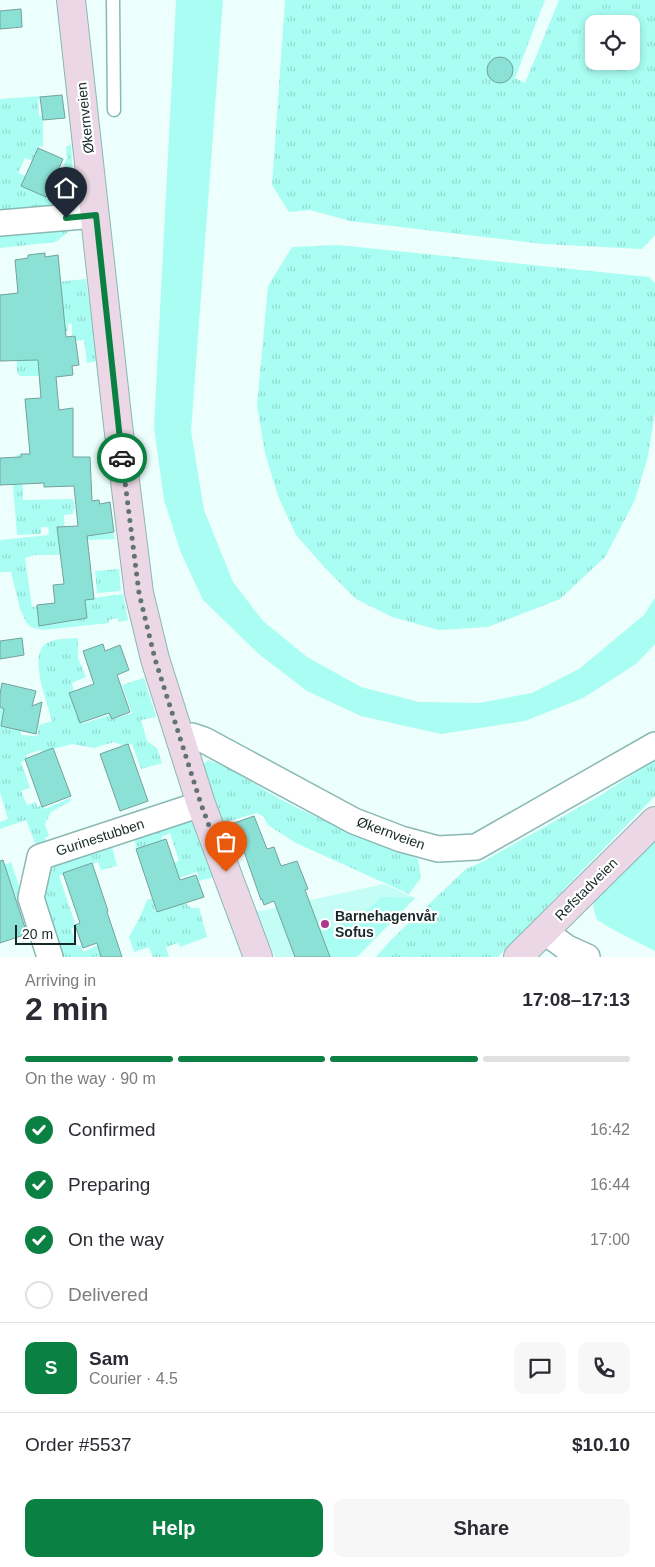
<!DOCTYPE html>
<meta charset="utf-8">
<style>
:root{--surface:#fff;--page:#f7f7f7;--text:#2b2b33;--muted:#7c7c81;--line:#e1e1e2;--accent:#0b8043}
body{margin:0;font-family:Arial,sans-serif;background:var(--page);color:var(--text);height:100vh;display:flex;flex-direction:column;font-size:19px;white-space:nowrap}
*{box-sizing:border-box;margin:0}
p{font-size:16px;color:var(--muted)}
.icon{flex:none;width:28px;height:28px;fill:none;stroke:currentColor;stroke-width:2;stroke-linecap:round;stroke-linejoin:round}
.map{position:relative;height:957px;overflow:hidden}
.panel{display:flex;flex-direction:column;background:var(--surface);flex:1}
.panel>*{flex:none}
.controls{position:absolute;left:585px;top:15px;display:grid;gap:10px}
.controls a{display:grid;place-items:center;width:55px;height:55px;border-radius:10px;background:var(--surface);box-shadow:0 2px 8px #0003;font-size:25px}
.scale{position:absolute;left:15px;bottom:12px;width:61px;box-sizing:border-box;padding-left:5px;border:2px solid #172927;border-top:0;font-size:14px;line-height:18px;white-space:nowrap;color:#172927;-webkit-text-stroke:4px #fff;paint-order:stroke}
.pin{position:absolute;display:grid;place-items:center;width:42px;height:42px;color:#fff;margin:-51px -21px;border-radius:50% 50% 50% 0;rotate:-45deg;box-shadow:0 0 5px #0007}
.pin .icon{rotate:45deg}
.courier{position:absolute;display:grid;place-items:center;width:50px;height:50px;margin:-25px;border:4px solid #0b8043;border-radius:50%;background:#fff;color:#222;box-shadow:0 1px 6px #0007}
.summary em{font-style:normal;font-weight:800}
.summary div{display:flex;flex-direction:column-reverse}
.summary{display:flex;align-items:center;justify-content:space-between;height:85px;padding:0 25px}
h1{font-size:32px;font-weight:800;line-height:38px}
.bar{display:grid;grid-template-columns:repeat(4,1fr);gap:8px 5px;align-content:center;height:60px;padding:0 25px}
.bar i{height:6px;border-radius:4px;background:var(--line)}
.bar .active{background:var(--accent)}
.bar p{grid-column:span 4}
.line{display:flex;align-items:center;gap:12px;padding:0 25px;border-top:1px solid var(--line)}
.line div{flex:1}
.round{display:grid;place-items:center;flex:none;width:52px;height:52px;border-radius:10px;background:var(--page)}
ol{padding:0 25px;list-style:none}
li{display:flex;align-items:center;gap:15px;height:55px}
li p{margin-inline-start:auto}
li .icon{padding:5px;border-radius:50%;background:var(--accent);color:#fff;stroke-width:4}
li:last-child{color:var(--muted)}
li i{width:28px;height:28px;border:2px solid var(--line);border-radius:50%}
.primary-button{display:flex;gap:10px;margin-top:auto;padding:10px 25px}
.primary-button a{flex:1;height:58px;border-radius:10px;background:var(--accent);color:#fff;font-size:20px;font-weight:800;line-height:58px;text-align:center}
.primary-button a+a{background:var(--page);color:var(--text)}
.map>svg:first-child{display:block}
.built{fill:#c3fdf5}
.grass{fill:url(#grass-tufts);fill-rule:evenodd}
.park{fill:#a9fdf2}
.building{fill:#8ce1d6;stroke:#74a19b}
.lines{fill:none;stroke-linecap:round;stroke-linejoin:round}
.lane-casing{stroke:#8ab8b2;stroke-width:15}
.street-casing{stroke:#8ab8b2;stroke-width:28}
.secondary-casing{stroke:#8ab8b2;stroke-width:30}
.lane{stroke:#fff;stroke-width:12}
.street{stroke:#fff;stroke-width:25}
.secondary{stroke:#ebd7e5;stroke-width:28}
.done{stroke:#627472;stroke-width:5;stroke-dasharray:0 9}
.route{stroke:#0b8043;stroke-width:6}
.poi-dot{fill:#aa3790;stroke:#fff;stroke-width:2}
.labels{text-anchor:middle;stroke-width:4.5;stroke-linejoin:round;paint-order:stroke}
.street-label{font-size:14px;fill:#172927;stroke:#fff}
.poi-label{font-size:14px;font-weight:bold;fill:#172927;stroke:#fff;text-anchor:start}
</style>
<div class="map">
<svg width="655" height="957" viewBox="0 0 655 957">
<defs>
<pattern id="grass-tufts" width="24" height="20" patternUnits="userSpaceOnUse" patternTransform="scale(1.25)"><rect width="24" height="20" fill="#a9fdf2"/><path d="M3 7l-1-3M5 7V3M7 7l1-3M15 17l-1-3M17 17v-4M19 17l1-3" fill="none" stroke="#91d9d0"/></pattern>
</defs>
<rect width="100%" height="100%" fill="#ecfffc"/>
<!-- built -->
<path class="built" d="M384 884 415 898 357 957H275L256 912Z"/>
<!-- grass -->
<path class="grass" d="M285 0H545L515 78 525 83 559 0H655V235L642 249 543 244 350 221 310 210 289 212 272 185ZM594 24H631V61H594Z
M41 96V98L38 99 39 116H43V147L39 146 33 161 25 158 18 173 26 176 22 186 46 196 54 180 57 181 67 158 66 147 71 144 74 195 63 208 0 214V99Z
M67 227V233L56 242 0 248V231Z
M338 245 649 277 655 283V412L648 456 635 500 605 557 560 599 488 627 439 630 392 617 356 599 325 568 296 535 278 496 265 453 257 406 268 286 292 247Z
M86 279 97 361 87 363 84 340 76 341 75 335H72V324L68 323V331L45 333 50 376H20L17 373 16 324 45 283Z
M19 454H22L23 500 73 499 75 509 73 511V514L64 515 65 534 113 533 115 539 88 540 87 548 61 555H34L25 558 32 607 123 594 128 620 119 622 117 618 109 620V623L43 630 31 627 26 622 20 609 11 572H0V540L49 535 48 527H41V534L17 535 11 461 14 457Z
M119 569 121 591 97 593 95 571Z
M78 638V658L86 677 72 683 74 692 71 693 82 724 112 714 114 719 132 713 122 685 144 678 156 717 141 720 147 741 157 748 162 763 141 769 132 744 124 746 114 742 94 748 72 744 42 752 40 750 26 755 27 759 21 762 30 788 21 791 27 805 36 802 37 807 43 805 45 809 70 798 71 801 51 812 45 824 49 836 45 838 49 847 39 853 26 820 0 829V822L8 819 0 792V708L6 709 2 726 21 731V735L37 736 39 725 52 721C48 704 27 654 47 643 55 638 68 639 78 638Z
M208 760C235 769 257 787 282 800 326 823 372 841 418 859L421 878 409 894 296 843 268 825 264 817 257 813 225 822 234 843 228 845 202 772 204 764Z
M655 760V796L498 957H376L391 940 466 869 484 861 601 795Z
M185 819 194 823 214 877 199 881 197 872 170 881 179 905 186 903 191 908H199L207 937 180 947 178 943 166 947 169 957H153L149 947 134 952 129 937 140 917 147 900 152 898 156 912 166 909 163 895 174 863 179 861 170 833 161 837 163 841 137 850 134 837Z
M112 846 117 866 101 870 98 862 59 876 74 920 75 926 71 929 78 947 81 945 83 952 101 944 104 951 100 953V956L96 957H57C50 932 29 885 56 865 65 859 99 850 112 846Z
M11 862 25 904 20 910 11 884 0 867Z"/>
<!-- park -->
<path class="park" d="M176 0H223L191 431 204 510 233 582 263 621 307 657 361 687 419 702 479 703 532 693 579 669 644 615 655 598V644L636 664 583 698 525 721 441 734 361 716 307 691 260 655 203 600 181 553 164 500 154 427Z
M655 835V951L612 929 597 920 593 907 595 895Z
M381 897 415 898 357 957H325L319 933 363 915Z"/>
<!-- building -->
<path class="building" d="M21 9 22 27 0 29V11Z
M487 70a13 13 0 1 1 26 0a13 13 0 1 1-26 0Z
M62 95 65 118 43 120 40 97Z
M38 148 63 159 46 197 21 186Z
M45 253V257L58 255 66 337 75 336 79 365 72 366 73 375 56 377 59 410 73 408V457H90L92 501 99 500 100 504 110 502 114 532 87 536 94 599 85 600 87 618 39 626 37 605 55 603 53 585 64 584 57 527 78 526 74 486 44 487V483L0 485V458L21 457V454H30L25 399 41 398 38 360 0 361V295L18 293 15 260 28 258V255Z
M22 638 24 655 0 659V641Z
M103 644 105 651 120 645 129 670 117 675 130 712 112 719 109 713 80 723 69 693 94 684 83 651Z
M2 683 36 691 32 706 42 702 36 734 1 726 4 709 0 707V694Z
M128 744 148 801 120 811 100 754Z
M53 748 71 796 42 807 25 759Z
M254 816 267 849 274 847 281 866 297 861 308 889 305 890 330 957H295L274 901 264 905 262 899 261 900 241 843 233 845 226 826Z
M166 839 180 880 196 875 204 897 157 912 136 849Z
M3 860 27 934 0 943V861Z
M92 863 108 911 107 912 122 957H101L97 943 83 948 75 925 80 923 63 873Z"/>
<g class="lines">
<defs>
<path id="lane" d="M113 0 114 110"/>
<path id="street" d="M0 223 95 215
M181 738 192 736 204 740 354 821 401 839 438 849 476 847 655 745
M544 931 567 948 587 957
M50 957 31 898 40 857 201 804"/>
<path id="secondary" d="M71 0 118 425 139 593 155 659 201 804 258 957
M518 957 655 821"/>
</defs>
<!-- lane casing -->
<use href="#lane" class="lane-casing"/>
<!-- street casing -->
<use href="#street" class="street-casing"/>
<!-- secondary casing -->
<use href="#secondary" class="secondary-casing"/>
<!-- lane -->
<use href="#lane" class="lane"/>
<!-- street -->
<use href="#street" class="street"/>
<!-- secondary -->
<use href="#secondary" class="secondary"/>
</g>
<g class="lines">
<!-- done -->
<path class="done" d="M122 458 139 593 155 659 201 804 226 872"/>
<!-- route -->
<path class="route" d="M66 218 96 215 122 458"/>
</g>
<!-- markers -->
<circle class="poi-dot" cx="325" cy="924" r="5"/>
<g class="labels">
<!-- street labels -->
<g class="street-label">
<text transform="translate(85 118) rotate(-96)" y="5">Økernveien</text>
<text transform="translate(391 833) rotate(20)" y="5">Økernveien</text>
<text transform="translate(100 837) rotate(-18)" y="5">Gurinestubben</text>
<text transform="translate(586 889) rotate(-45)" y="5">Refstadveien</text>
</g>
<!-- poi labels -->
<g class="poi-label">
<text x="335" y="921">Barnehagenvår<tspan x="335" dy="16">Sofus</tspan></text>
</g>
</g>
</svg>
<div class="controls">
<a><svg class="icon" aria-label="locate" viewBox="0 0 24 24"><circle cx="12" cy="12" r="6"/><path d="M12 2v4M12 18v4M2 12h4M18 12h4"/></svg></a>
</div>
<div class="scale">20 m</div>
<div class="pin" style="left:226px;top:872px;background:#ea580c"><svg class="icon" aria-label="bag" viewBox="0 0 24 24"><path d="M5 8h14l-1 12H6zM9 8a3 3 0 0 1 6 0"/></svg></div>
<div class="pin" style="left:66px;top:218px;background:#1f2937"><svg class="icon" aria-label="home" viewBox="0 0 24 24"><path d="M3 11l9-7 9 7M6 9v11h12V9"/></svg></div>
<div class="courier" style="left:122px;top:458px"><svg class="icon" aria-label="car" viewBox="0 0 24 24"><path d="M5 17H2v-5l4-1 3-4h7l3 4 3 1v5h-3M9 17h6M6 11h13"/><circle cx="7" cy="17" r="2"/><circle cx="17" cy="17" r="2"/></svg></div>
</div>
<section class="panel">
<div class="summary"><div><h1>2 min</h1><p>Arriving in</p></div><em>17:08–17:13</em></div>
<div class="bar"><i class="active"></i><i class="active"></i><i class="active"></i><i></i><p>On the way · 90 m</p></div>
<ol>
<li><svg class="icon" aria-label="check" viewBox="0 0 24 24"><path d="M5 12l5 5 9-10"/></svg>Confirmed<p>16:42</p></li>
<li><svg class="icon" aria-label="check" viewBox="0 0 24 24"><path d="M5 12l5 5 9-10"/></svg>Preparing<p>16:44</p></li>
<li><svg class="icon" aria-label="check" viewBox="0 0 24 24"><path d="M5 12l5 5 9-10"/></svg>On the way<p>17:00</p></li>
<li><i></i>Delivered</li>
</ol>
<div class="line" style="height:90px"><b class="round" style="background:var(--accent);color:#fff">S</b><div><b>Sam</b><p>Courier · 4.5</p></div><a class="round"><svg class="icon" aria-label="chat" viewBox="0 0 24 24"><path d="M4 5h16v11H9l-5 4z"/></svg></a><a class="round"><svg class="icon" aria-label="phone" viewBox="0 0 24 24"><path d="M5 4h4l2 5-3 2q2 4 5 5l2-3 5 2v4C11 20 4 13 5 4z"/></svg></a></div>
<div class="line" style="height:65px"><div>Order #5537</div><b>$10.10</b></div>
<div class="primary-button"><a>Help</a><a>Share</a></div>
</section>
